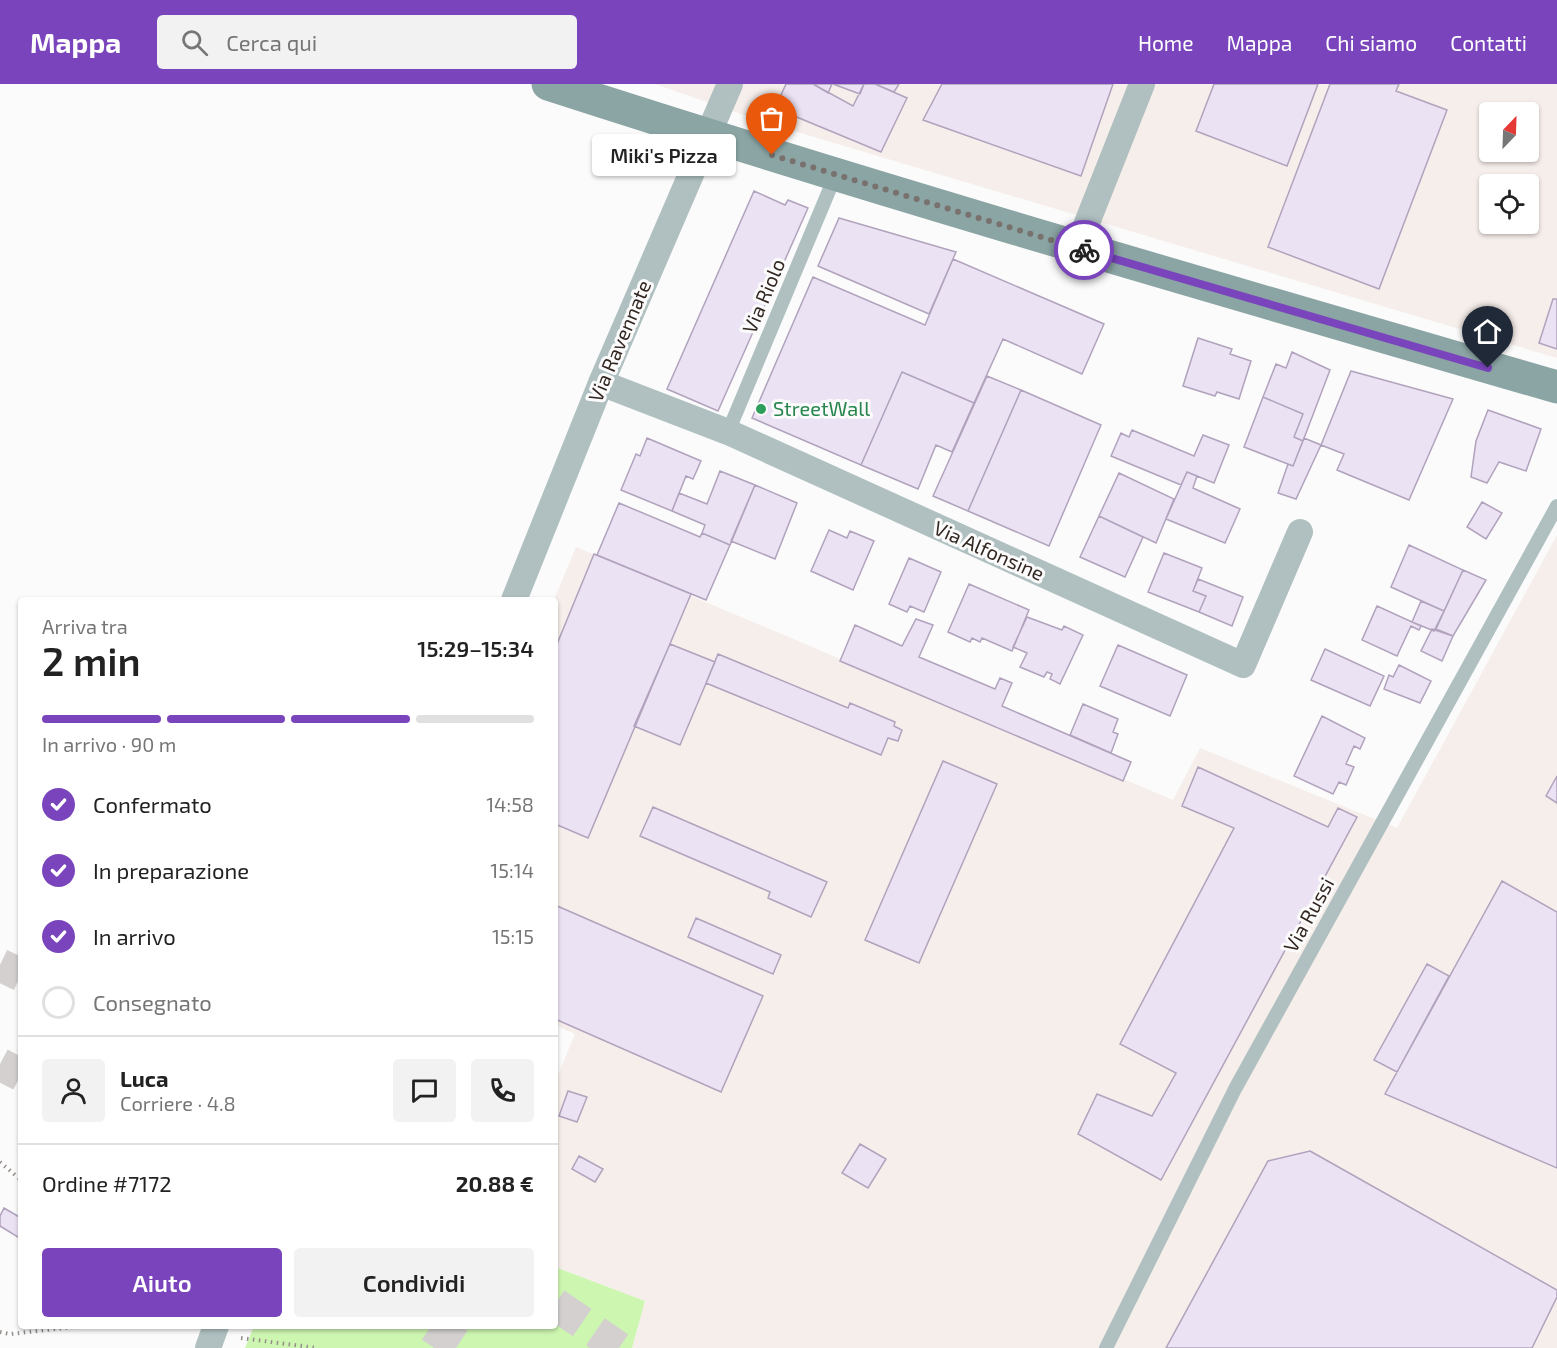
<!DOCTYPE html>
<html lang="it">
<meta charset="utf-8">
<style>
:root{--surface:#fff;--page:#f2f2f2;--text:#222;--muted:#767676;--line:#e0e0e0;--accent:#7a45bc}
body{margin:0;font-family:"Exo 2",sans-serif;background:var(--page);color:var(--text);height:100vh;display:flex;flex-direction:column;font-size:22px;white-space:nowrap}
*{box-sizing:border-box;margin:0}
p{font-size:20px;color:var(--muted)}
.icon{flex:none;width:33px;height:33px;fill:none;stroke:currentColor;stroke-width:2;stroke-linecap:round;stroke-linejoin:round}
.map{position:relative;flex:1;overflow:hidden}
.sheet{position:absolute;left:18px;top:513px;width:540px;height:732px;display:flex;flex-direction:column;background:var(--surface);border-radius:6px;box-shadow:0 2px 4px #0004}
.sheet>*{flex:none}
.needle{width:39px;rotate:23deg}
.controls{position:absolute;left:1479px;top:18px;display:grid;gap:12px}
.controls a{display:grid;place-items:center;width:60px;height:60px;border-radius:6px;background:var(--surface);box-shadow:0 2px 4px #0004;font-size:30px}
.pin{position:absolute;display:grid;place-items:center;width:51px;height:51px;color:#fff;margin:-62px -26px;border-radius:50% 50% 50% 0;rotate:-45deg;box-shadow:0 0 6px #0007}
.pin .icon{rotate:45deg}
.courier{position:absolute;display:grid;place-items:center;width:60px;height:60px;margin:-30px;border:4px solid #7a45bc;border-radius:50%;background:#fff;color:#222;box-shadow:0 2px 8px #0007}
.bubble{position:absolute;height:42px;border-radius:6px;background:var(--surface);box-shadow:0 2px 4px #0004;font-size:20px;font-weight:600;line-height:42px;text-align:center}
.overview em{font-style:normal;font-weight:600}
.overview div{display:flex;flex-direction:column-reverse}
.overview{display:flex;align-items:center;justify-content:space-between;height:102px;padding:0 24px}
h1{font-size:39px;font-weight:600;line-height:45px}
.bar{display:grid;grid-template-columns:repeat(4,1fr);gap:9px 6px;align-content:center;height:72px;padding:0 24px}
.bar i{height:8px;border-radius:4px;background:var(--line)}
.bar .active{background:var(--accent)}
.bar p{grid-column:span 4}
.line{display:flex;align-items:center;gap:15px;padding:0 24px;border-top:2px solid var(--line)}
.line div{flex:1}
.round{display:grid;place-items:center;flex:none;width:63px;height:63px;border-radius:6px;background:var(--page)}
ol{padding:0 24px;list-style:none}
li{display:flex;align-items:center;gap:18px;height:66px}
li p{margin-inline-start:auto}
li .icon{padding:6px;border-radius:50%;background:var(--accent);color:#fff;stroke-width:4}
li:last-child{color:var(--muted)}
li i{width:33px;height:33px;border:3px solid var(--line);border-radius:50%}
.button{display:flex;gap:12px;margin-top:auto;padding:12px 24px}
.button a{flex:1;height:69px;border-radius:6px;background:var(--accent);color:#fff;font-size:24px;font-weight:600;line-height:69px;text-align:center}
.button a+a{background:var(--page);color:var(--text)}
header{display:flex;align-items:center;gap:36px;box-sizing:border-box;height:84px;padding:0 30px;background:var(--accent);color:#fff}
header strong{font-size:28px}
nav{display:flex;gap:33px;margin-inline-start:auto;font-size:21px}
.search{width:420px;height:54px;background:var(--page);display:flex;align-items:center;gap:15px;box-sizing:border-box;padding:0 21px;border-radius:6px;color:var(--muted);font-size:22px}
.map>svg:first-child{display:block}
.built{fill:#f6eeea;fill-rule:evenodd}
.green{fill:#cdf6b1}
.building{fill:#ebe2f3;stroke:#b1a2bd;stroke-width:1.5}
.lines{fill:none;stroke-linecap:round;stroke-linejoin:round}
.highway-tunnel{stroke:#d3d0cf;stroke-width:33;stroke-dasharray:33 16;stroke-linecap:butt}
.path{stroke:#948e8b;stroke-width:4;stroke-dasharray:1.5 4.5;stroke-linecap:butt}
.lane{stroke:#b0c0c1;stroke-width:14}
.street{stroke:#b0c0c1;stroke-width:26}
.secondary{stroke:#8ba4a4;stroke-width:33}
.done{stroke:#78716d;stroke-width:6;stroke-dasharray:0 10.8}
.route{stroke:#7a45bc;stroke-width:8}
.leisure-dot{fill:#2e9e5b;stroke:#fbfbfb;stroke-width:2}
.labels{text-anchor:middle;stroke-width:6;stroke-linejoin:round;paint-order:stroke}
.street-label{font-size:20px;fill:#322621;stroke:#fbfbfb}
.leisure-label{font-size:20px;fill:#27864d;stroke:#fbfbfb;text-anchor:start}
</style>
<header>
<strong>Mappa</strong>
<div class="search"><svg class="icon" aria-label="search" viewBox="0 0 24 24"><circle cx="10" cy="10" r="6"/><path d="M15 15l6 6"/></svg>Cerca qui</div>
<nav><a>Home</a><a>Mappa</a><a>Chi siamo</a><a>Contatti</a></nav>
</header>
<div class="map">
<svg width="1557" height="1264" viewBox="0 0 1557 1264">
<rect width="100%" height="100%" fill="#fbfbfb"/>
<!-- built -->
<path class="built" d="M655 0H1557V274L767 39ZM1490 28H1528V68H1490ZM1490 100H1528V140H1490Z
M1557 451V1264H632L645 1217 555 1183V998L575 950 555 941 554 516 576 463 1173 716 1200 664 1397 744Z"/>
<!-- green -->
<path class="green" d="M555 1183 645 1217 632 1264H245L254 1242H555Z"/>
<!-- building -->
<path class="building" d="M786 0H813L853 22 864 0H875L907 14 881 68 775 24Z
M813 0H832L828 9Z
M833 0H864L860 10Z
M875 0H899L894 8Z
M942 0H1113L1081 92 923 36Z
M1214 0H1318L1287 82 1196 47Z
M1330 0H1399L1396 7 1447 26 1379 205 1268 163Z
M754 107 785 121 788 116 808 124 718 327 667 305Z
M839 134 956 168 929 230 818 182Z
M953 175 1104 240 1082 290 1003 255 974 319 902 288 861 381 752 334 813 193 925 241Z
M1553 215H1557V265L1539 259Z
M1198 254 1232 265 1230 270 1251 277 1239 315 1217 308 1215 312 1183 302Z
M1292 268 1330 286 1303 357 1294 353 1303 330 1263 313 1276 280 1286 284Z
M1351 287 1453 315 1409 416 1337 386 1344 370 1321 361Z
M902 288 974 319 952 368 936 361 918 405 861 381Z
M987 292 1021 306 968 427 933 412Z
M1021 306 1101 341 1049 462 968 427Z
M1263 313 1303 330 1294 353 1303 357 1293 382 1244 363Z
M1488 326 1541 345 1526 387 1499 378 1487 399 1471 393 1476 357Z
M1132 346 1194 372 1203 351 1229 361 1214 399 1187 388 1181 401 1111 372 1121 349 1129 353Z
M647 354 701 377 693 395 686 392 672 427 621 406 636 370 640 372Z
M1304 354 1321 361 1296 415 1278 409 1288 380 1293 382Z
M720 387 755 401 730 461 702 449 705 441 672 427 679 409 707 420Z
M1187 388 1197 392 1193 404 1240 425 1225 459 1166 435Z
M1119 389 1174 415 1156 459 1099 432Z
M755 401 797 419 775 475 731 457Z
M1482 418 1502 429 1486 455 1467 443Z
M619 419 700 453 702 449 730 461 706 516 597 471Z
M1099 432 1143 453 1125 493 1080 473Z
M829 446 847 454 850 447 874 457 853 506 811 487Z
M1409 461 1463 486 1444 527 1391 503Z
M1164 469 1202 484 1193 507 1206 512 1199 528 1148 508Z
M594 470 691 510 588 754 555 740V565Z
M909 474 941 488 924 528 910 522 907 528 889 520Z
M1463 486 1486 496 1453 552 1436 545Z
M1198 495 1243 513 1232 542 1199 528 1206 512 1193 507Z
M969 500 1029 526 1012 567 982 554 980 558 972 554 970 558 948 548Z
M1421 517 1444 527 1434 547 1412 538Z
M1377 522 1421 542 1419 546 1411 542 1397 572 1362 556Z
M1027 533 1062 546 1064 542 1083 551 1060 600 1050 595 1052 590 1047 588 1044 593 1020 583 1027 569 1013 563Z
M916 535 933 541 919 573 995 605 1000 594 1012 599 1002 622 1131 678 1123 697 840 577 855 541 902 562Z
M1432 545 1453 552 1442 577 1421 567Z
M670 560 715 578 680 661 634 642Z
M1118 561 1187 591 1170 632 1100 602Z
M1325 565 1384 592 1370 622 1311 596Z
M718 570 848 624 850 619 895 638 894 642 902 646 898 657 888 654 881 671 706 599Z
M1399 581 1431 597 1420 619 1384 605 1389 591 1393 593Z
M1083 620 1118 635 1113 648 1118 650 1111 669 1070 651Z
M1322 632 1365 654 1360 665 1354 662 1346 680 1354 683 1346 701 1339 698 1333 710 1294 692Z
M943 677 997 700 919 879 865 856Z
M1198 683 1328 743 1338 724 1357 733 1161 1096 1078 1050 1097 1010 1152 1032 1176 989 1120 960 1234 744 1182 722Z
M1557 692V719L1546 712Z
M653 723 827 798 811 833 768 814 770 808 640 752Z
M1502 797 1557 828V1084L1385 1010Z
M555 821 763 912 721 1008 555 935Z
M696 834 781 871 773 890 688 853Z
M1427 880 1449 892 1397 988 1374 976Z
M568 1007 587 1013 577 1038 559 1032Z
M860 1060 886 1075 868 1104 842 1089Z
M1310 1067 1557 1206V1213L1532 1264H1166L1268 1077Z
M579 1072 603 1085 595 1098 572 1085Z
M4 1124 21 1134V1155L0 1142V1132Z"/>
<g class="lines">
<!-- highway-tunnel -->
<path class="highway-tunnel" d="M0 881 21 891
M0 980 21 991
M555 1220 619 1264
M431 1242 464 1264"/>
<!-- path -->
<path class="path" d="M0 1078 21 1096
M0 1248 10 1250 83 1242
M241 1254 317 1264"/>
<!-- lane -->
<path class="lane" d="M728 348 836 90
M1106 1264 1235 1005 1557 422"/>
<!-- street -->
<path class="street" d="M1077 164 1142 0
M601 299 728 348 1243 581 1300 448
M514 516 601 299 730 0
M208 1264 216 1242"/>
<!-- secondary -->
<path class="secondary" d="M548 0C882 108 1220 205 1557 303"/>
</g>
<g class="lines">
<!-- done -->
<path class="done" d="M772 71 1084 166"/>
<!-- route -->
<path class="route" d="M1084 166 1488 284"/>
</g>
<!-- markers -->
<circle class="leisure-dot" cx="761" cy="325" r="6"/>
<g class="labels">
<!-- street labels -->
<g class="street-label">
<text transform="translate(764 212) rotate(-67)" y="7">Via Riolo</text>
<text transform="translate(620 257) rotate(-67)" y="7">Via Ravennate</text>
<text transform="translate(989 467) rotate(24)" y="7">Via Alfonsine</text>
<text transform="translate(1309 831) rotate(-61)" y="7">Via Russi</text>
</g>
<!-- leisure labels -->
<g class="leisure-label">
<text x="773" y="332">StreetWall</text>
</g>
</g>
</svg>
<div class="controls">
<a><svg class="needle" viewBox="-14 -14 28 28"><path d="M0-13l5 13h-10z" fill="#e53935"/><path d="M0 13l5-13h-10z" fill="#767676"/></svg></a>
<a><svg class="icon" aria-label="locate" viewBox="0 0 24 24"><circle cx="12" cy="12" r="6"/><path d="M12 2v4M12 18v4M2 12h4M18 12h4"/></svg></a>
</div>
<div class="pin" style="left:772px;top:71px;background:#ea580c"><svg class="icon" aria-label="bag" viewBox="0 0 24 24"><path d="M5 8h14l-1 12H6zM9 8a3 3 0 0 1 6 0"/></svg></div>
<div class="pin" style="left:1488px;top:284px;background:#1f2937"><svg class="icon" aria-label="home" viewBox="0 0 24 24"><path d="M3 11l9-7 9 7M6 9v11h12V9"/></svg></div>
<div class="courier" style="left:1084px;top:166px"><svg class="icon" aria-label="bike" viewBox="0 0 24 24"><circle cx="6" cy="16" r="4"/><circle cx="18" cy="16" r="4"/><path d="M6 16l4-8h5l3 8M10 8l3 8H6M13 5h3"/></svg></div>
<div class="bubble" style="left:592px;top:50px;width:144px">Miki's Pizza</div>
<section class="sheet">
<div class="overview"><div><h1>2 min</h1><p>Arriva tra</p></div><em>15:29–15:34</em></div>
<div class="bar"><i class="active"></i><i class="active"></i><i class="active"></i><i></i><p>In arrivo · 90 m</p></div>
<ol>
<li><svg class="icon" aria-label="check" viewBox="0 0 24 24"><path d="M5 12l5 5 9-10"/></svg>Confermato<p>14:58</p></li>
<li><svg class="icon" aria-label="check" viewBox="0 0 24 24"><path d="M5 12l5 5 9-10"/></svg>In preparazione<p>15:14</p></li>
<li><svg class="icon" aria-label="check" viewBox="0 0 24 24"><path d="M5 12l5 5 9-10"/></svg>In arrivo<p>15:15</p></li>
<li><i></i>Consegnato</li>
</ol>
<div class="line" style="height:108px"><a class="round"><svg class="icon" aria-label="person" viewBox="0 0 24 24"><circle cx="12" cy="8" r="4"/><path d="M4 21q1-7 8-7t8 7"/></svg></a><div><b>Luca</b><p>Corriere · 4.8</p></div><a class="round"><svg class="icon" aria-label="chat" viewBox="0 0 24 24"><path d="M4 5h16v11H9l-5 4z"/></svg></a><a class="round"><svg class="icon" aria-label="phone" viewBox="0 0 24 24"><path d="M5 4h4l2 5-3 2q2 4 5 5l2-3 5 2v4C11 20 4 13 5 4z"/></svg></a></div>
<div class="line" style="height:78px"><div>Ordine #7172</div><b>20.88 €</b></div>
<div class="button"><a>Aiuto</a><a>Condividi</a></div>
</section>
</div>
